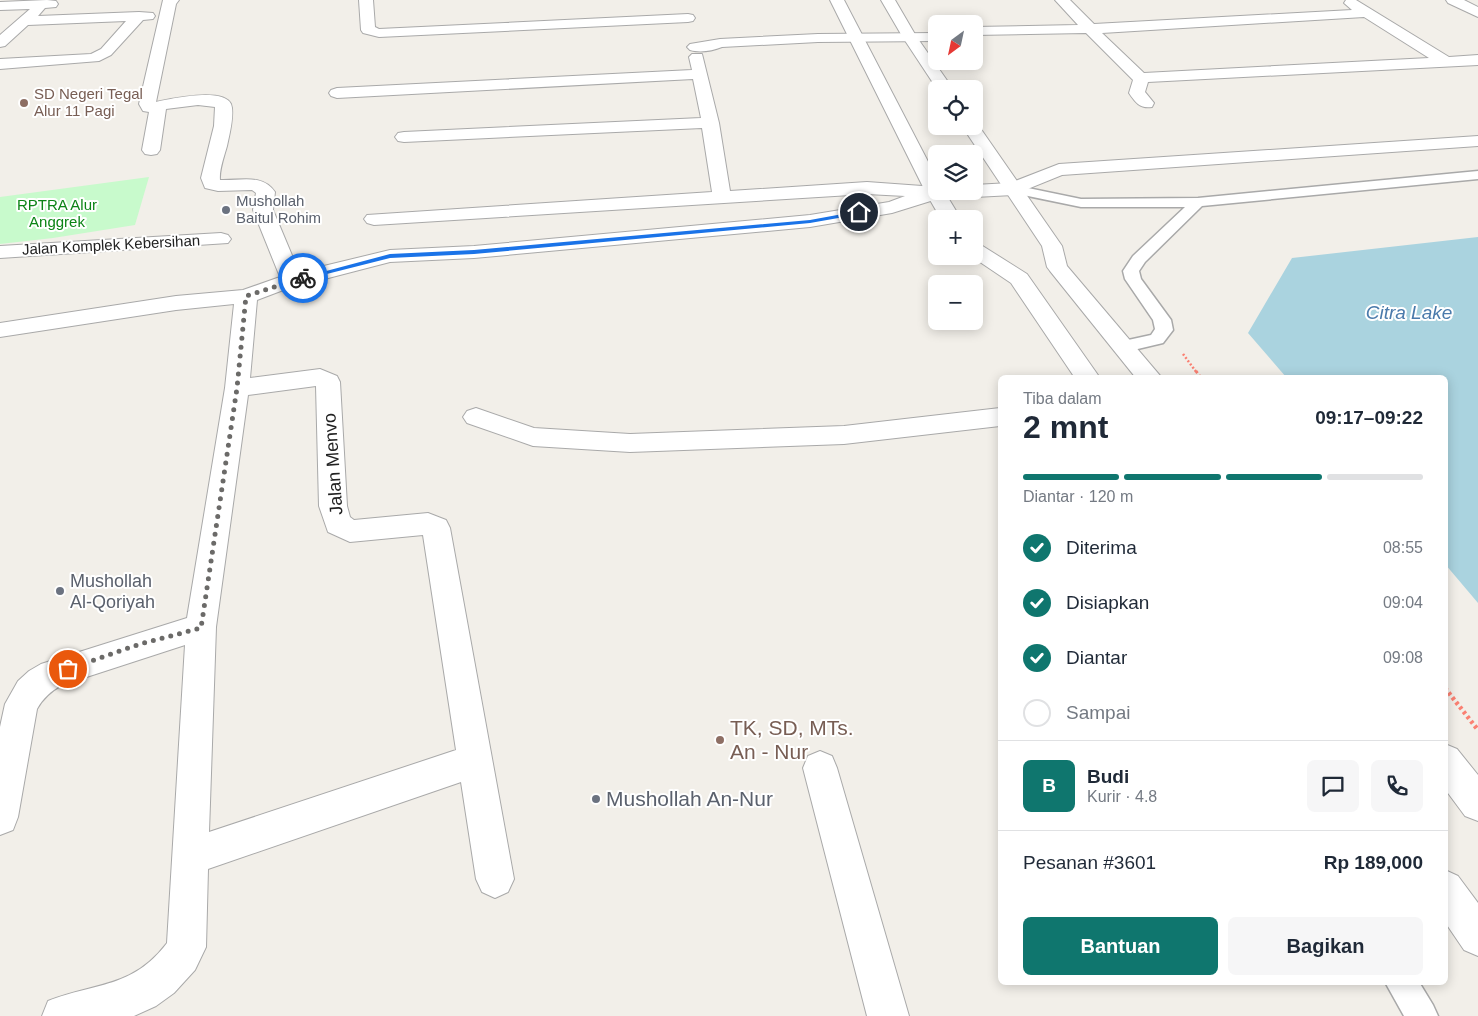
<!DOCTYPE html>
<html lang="id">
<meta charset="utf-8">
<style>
:root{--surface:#fff;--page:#f6f6f7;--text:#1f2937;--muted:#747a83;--line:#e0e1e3;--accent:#0f766e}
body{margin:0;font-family:Helvetica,sans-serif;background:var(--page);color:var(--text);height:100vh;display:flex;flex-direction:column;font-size:19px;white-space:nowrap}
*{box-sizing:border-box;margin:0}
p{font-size:16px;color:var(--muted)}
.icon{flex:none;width:28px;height:28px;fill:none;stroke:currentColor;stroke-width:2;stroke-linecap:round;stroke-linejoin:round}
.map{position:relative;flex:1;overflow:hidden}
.drawer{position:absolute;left:998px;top:375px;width:450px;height:610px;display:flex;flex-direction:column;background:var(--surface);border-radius:8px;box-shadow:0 2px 12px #0003}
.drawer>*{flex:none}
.needle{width:32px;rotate:213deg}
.controls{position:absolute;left:928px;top:15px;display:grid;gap:10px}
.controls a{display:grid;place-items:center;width:55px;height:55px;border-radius:8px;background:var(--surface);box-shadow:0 2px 12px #0003;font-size:25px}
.pin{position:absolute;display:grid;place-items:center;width:42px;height:42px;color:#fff;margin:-21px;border:2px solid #fff;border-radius:50%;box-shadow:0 1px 5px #0007}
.courier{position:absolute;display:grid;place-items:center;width:50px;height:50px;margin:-25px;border:4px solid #1a73e8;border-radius:50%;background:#fff;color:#222;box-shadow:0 1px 6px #0007}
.head em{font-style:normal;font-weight:700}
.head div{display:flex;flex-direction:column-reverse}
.head{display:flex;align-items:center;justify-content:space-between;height:85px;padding:0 25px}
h1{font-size:32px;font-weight:700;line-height:38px}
.bar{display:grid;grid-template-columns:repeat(4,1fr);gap:8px 5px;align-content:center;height:60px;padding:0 25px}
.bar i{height:6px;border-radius:4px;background:var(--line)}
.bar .active{background:var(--accent)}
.bar p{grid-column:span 4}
.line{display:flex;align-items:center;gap:12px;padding:0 25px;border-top:1px solid var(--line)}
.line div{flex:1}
.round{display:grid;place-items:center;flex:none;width:52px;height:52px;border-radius:8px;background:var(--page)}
ol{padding:0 25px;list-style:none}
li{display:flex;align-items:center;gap:15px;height:55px}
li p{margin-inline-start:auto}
li .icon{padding:5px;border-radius:50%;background:var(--accent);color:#fff;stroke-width:4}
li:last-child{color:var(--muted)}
li i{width:28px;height:28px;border:2px solid var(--line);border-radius:50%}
.cta{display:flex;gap:10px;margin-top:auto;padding:10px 25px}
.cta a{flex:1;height:58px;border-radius:8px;background:var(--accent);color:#fff;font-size:20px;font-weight:700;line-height:58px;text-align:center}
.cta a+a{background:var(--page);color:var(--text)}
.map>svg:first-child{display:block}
.park{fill:#c8facc}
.water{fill:#aad3df}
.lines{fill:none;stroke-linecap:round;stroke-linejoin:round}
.service-casing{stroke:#a9a9a9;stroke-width:3}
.minor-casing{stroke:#a9a9a9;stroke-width:2}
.tertiary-casing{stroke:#a9a9a9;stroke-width:2}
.path-far2{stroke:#fa8072;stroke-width:2.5;stroke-dasharray:2 2;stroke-linecap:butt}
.path-far1{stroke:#fa8072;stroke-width:3;stroke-dasharray:2.5 2.5;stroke-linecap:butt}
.path{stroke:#fa8072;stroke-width:4.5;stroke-dasharray:3 3;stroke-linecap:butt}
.service{fill:#fff;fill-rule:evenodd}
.minor{fill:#fff;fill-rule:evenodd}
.tertiary{fill:#fff;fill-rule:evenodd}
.route{fill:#1a73e8}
.done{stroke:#6b6a68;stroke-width:5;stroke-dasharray:0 9}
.education-dot{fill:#8d6e63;stroke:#fff;stroke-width:2}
.worship-dot{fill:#6b7280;stroke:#fff;stroke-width:2}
.labels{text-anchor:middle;stroke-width:4;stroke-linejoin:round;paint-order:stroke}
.far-education-label{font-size:15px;fill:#785e54;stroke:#fff;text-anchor:start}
.far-worship-label{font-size:15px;fill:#5b616d;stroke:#fff;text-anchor:start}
.far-park-label{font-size:15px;fill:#0c8416;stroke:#fff}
.far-street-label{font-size:15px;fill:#222;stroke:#fff}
.street-label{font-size:18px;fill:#222;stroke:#fff}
.worship-label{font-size:18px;fill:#5b616d;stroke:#fff;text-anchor:start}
.water-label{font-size:19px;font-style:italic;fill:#4a7aab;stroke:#fff}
.near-education-label{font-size:21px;fill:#785e54;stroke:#fff;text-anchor:start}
.near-worship-label{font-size:21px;fill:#5b616d;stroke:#fff;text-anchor:start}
</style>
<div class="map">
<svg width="1478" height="1016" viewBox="0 0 1478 1016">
<rect width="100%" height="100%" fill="#f2efe9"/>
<!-- park -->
<path class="park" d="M149 177 135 225 53 238 0 244V197Z"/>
<!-- water -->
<path class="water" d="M1478 237V603L1445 564V378L1286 377 1248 333 1292 258Z"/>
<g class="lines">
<defs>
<path id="service" d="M1478 171V179L1202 206 1145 262 1139 271 1141 279 1171 320 1173 330 1163 343 1125 352 1119 350 1116 346 1119 342 1151 335 1155 329 1153 320 1125 279 1123 271 1133 256 1185 207H1081L1013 193 1008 192 1006 189 1008 186 1013 185 1081 199 1198 198Z
M1385 982H1419L1433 1005 1438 1016H1404Z"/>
<path id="minor" d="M47 0 56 1 58 4 56 7 45 8 38 16 139 12 153 13 155 16 153 19 143 20 111 55 99 61 0 69V59L91 54 101 49 126 21 28 25 5 46 0 47V35L30 9 0 10V2Z
M163 0H179L176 4 156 102C170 99 223 87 231 104 235 114 229 136 227 146 224 157 219 170 220 180 240 181 262 173 275 192L273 210 299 272 390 250 474 246 810 215 889 202 905 196 867 194 374 225 367 223 364 219 367 215 712 192 702 128 404 142 398 141 395 137 398 133 404 132 701 118 693 79 337 98 331 96 329 93 331 90 337 88 692 70 689 57 692 54H702L719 123 730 191 867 182 936 187V191H974V185L1010 183 1059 164 1478 136V146L1062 175 1013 195 937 199 892 213 810 227 474 258 390 262 286 289 257 300 250 378 320 369 337 376 340 382 347 506 350 517 354 520 428 513 446 520 450 528 514 879 508 892 495 898 482 892 476 879 461 782 208 869 206 947 195 970 174 993 156 1006 134 1016H42L48 1001C96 982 132 989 167 943L185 645 62 685C51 691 43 698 37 709L18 817 13 830 0 835V727L5 704 18 681 29 671 41 664 187 618 225 388 234 304 176 310 0 337V323L176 296 243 290 280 277 253 210 256 193 252 190 218 191 205 188 201 178 214 126 215 107 198 105 166 109 160 150 157 154 151 155 145 154 142 150 149 112 143 111 139 104ZM316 386 319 506 328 532 350 542 423 535 456 750 209 832 216 627 248 395Z
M359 0H373L375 27 379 29 688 14 693 15 695 18 693 21 688 22 379 37 363 33 361 30Z
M1055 0H1070L1094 24 1352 10 1344 3 1346 0H1356L1449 57 1478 55V65L1148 82 1145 92 1154 103 1152 107C1140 109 1135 102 1129 93L1133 80 1086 33 974 35V27L1078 25ZM1364 17 1429 58 1144 73 1102 33Z
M1446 0H1464L1478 7V17L1448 3Z
M936 33V41L818 42 722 47C712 51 700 53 690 50L687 47 690 44 720 39 818 34Z
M221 233 228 235 231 239 228 243 0 258V246Z
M476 408 534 428 630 434 844 426 1000 408V426L844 444 630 452 533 446 467 423 463 417 467 411Z
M820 751 832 756 837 768 909 1016H867L803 768 808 756Z"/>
<path id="tertiary" d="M830 0H844L936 177V191H944L961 219H941L926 193Z
M881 0H895L916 36 953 89H937L902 36Z
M974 122H976L1062 246 1067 266 1162 378H1136L1050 271 1047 267 1042 246 962 126H974Z
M974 243 981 245 1027 274 1100 378H1075L1011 283 971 256H974Z
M1445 744 1457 749 1478 775V821L1465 816 1445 789Z
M1445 870 1458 876 1478 903V956L1464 950 1445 922Z"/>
</defs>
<!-- service casing -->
<use href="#service" class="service-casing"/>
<!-- minor casing -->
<use href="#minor" class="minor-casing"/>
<!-- tertiary casing -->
<use href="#tertiary" class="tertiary-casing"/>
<!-- path-far2 -->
<path class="path-far2" d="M1183 354 1197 373"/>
<!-- path-far1 -->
<path class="path-far1" d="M1196 371 1201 378"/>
<!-- path -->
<path class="path" d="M1445 688 1478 730"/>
<!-- service -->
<use href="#service" class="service"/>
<!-- minor -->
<use href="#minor" class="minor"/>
<!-- tertiary -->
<use href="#tertiary" class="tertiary"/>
</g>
<!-- route -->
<path class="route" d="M859 211 861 214 810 223 474 254 390 258 303 280 300 278 390 254 474 250 810 220Z"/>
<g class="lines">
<!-- done -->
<path class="done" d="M68 669 140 644 201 628 237 388 246 296 303 278"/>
</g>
<!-- markers -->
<g class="education-dot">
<circle cx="24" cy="103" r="5"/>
<circle cx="720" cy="740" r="5"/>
</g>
<g class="worship-dot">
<circle cx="226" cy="210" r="5"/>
<circle cx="60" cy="591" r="5"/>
<circle cx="596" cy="799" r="5"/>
</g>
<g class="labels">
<!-- far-education labels -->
<g class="far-education-label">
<text x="34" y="99">SD Negeri Tegal<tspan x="34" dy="17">Alur 11 Pagi</tspan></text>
</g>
<!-- far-worship labels -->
<g class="far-worship-label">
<text x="236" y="206">Mushollah<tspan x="236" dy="17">Baitul Rohim</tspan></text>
</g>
<!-- far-park labels -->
<g class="far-park-label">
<text x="57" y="210">RPTRA Alur<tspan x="57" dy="17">Anggrek</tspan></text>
</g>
<!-- far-street labels -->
<g class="far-street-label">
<text transform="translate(111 245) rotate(-3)" y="5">Jalan Komplek Kebersihan</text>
</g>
<!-- street labels -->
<g class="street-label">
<text transform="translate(333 464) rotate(-94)" y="6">Jalan Menvo</text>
</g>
<!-- worship labels -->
<g class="worship-label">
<text x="70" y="587">Mushollah<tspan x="70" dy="21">Al-Qoriyah</tspan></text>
</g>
<!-- water labels -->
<g class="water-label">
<text x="1409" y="319">Citra Lake</text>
</g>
<!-- near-education labels -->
<g class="near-education-label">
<text x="730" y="735">TK, SD, MTs.<tspan x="730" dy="24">An - Nur</tspan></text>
</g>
<!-- near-worship labels -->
<g class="near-worship-label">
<text x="606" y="806">Mushollah An-Nur</text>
</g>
</g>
</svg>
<div class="controls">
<a><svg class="needle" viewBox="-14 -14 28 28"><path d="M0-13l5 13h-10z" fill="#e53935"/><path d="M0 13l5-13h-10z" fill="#747a83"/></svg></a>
<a><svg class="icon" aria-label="locate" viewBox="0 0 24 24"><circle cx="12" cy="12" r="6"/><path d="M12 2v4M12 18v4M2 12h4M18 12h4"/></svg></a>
<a><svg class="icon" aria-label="layers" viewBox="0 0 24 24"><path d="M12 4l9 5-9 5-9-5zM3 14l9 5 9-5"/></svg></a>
<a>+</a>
<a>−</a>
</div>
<div class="pin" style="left:68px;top:669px;background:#ea580c"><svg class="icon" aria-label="bag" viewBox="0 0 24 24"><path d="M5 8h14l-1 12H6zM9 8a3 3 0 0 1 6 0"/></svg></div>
<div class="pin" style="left:859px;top:212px;background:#1f2937"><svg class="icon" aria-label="home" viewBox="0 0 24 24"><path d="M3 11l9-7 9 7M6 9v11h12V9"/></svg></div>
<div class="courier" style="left:303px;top:278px"><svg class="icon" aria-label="bike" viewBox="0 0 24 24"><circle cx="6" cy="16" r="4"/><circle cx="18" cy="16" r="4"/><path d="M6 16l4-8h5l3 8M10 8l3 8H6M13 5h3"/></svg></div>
<section class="drawer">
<div class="head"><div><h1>2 mnt</h1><p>Tiba dalam</p></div><em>09:17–09:22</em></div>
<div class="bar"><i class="active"></i><i class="active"></i><i class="active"></i><i></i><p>Diantar · 120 m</p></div>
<ol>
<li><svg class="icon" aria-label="check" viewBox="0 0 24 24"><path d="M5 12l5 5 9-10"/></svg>Diterima<p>08:55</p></li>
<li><svg class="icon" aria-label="check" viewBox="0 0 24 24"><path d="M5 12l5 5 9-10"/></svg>Disiapkan<p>09:04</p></li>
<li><svg class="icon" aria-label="check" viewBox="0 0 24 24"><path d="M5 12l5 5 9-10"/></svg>Diantar<p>09:08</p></li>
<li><i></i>Sampai</li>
</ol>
<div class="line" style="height:90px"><b class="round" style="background:var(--accent);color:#fff">B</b><div><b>Budi</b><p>Kurir · 4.8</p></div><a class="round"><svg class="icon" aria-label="chat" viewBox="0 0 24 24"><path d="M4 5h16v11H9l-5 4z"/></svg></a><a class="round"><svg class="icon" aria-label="phone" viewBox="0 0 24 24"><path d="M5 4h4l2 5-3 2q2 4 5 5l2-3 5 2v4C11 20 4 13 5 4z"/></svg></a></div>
<div class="line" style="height:65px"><div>Pesanan #3601</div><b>Rp 189,000</b></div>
<div class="cta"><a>Bantuan</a><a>Bagikan</a></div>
</section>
</div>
